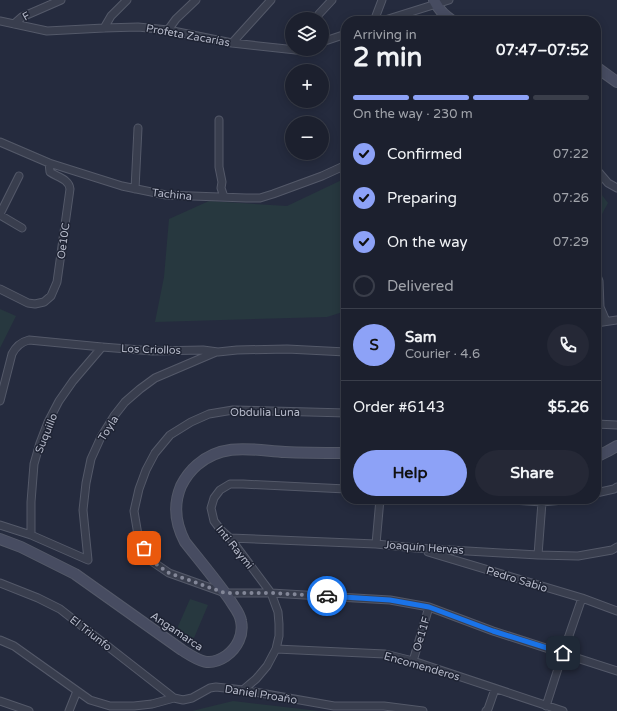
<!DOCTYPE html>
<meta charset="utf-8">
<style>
:root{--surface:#1c202e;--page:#252836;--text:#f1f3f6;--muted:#a0a3aa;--line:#3a3e4a;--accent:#8da2f7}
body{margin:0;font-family:"Varela Round",sans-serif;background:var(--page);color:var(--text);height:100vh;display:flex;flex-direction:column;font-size:15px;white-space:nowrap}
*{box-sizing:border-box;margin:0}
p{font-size:13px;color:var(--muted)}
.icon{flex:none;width:22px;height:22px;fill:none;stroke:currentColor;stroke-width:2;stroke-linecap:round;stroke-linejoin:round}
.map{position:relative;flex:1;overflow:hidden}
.details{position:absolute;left:341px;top:16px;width:260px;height:488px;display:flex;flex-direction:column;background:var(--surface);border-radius:16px;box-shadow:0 2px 10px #0003,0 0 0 1px var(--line)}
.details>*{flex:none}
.buttons{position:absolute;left:285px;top:12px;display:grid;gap:8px}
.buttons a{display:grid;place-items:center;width:44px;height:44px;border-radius:50%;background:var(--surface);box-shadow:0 2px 10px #0003,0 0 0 1px var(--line);font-size:20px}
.pin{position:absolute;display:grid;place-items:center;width:34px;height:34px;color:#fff;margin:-17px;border-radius:8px;box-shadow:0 2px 6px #0006}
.courier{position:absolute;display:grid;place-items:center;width:40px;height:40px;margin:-20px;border:3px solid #1a73e8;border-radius:50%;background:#fff;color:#222;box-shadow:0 1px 5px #0007}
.summary em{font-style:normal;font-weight:700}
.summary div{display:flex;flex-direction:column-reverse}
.summary{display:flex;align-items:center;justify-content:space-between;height:68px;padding:0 12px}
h1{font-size:26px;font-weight:700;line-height:30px}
.bar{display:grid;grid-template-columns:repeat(4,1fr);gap:6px 4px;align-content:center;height:48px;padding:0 12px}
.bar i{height:5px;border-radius:3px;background:var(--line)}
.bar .active{background:var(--accent)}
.bar p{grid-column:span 4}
.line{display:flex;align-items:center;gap:10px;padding:0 12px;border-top:1px solid var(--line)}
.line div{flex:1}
.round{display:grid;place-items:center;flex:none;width:42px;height:42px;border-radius:21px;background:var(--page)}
ol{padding:0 12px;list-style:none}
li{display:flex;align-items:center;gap:12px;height:44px}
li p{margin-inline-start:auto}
li .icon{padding:4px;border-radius:50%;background:var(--accent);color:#111;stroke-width:4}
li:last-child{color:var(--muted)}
li i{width:22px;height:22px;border:2px solid var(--line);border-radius:50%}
.primary-button{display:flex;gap:8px;margin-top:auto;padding:8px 12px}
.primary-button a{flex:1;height:46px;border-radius:24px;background:var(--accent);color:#111;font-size:16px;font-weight:700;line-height:46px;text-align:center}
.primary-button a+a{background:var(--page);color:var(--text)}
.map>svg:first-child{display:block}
.green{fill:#27383f}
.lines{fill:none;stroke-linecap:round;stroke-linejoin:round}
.street-casing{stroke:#545969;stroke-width:9}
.secondary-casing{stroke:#545969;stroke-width:12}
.street{stroke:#393e4e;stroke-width:7}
.secondary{stroke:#474c61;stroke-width:10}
.done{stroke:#838798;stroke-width:4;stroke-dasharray:0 7.2}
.route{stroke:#1a73e8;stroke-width:5}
.labels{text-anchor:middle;stroke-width:3;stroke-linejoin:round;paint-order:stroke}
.street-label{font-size:11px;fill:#b5b9c9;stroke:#1e2333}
</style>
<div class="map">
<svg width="617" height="711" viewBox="0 0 617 711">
<rect width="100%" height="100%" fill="#252b3e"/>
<!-- green -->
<path class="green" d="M346 178V311L327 317 155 322 164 277 169 219 209 201 287 206Z
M596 187 608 203 596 225Z
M0 309 16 316 0 348Z
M190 599 208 605 194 638 176 631Z
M233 701 319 711H192Z"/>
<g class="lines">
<defs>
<path id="street" d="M316 19 319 14 332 0
M0 21 47 31 104 28 138 27 168 30 232 43 296 50 304 49
M374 21 382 0
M382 21 449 0
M14 24 22 17 61 0
M104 28 111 16 127 0
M168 30 176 19 196 0
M322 42 346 34
M232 43 271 0
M219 120V167L222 182 221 188 224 197
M0 142 49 163 122 186 166 195 246 198H260L273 194 322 176 346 165
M596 169 608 183 617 188
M135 189 138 128
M0 214 19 176
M0 215 22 228
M596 273 599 281 600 307 606 321
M0 289 28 303 35 304 44 302 51 296 57 282 70 189C69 179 57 177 50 172L49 163
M596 323 617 320
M0 401 12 354C16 346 21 342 29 340L102 347 153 351 203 350 218 352 237 350 287 349 346 352
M346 413 233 410 209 414 191 422 170 435 155 453 146 470 139 489 134 511 138 535 150 560 169 573 225 593H271L355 598 390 600 429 607 493 631 617 671
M596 424 617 425
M596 493 614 489 617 487
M499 499 542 502 574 499
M0 525 31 535 88 560 83 510 86 483 91 459 101 437 114 416 125 402 140 389 155 378 216 352
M31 535V502L34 464 40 443 48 422 59 401 73 381 102 347
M230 538 376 544 416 548 538 555 578 556 612 550 617 547
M376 544 380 499
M428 552 582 598 617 611
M538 555 542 502
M0 583 38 598 60 609 174 698
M0 640 14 646 90 700 110 706H134L152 704 174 698 183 700 192 698 210 688 216 687 243 690 334 706H384L423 711
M276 649 385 654 413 661 563 711
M413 661 429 607
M243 690 256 679 267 666 276 649 279 636V624L278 612 271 593 230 538 220 529 214 521 211 508 214 498 220 490 230 484H243L346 489
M0 701 29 711
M546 706 563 653 582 598
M69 711 77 691
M486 711 488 709 495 689"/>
<path id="secondary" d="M434 0C438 9 445 16 453 21
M596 67 617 82
M596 457 608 451 617 446
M0 539 21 547 75 574 182 650C198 660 208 668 226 656 237 648 244 635 241 621 240 613 234 607 230 600 216 580 200 561 185 542 176 525 173 505 181 486 185 478 190 471 197 465 223 442 253 450 285 452 305 453 326 453 346 453"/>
</defs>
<!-- street casing -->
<use href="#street" class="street-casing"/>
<!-- secondary casing -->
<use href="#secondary" class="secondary-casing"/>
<!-- street -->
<use href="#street" class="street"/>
<!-- secondary -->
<use href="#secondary" class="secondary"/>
</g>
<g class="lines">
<!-- done -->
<path class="done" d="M144 548 150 560 169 573 225 593H271L327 596"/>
<!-- route -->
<path class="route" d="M327 596 390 600 429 607 493 631 563 653"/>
</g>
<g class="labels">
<!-- street labels -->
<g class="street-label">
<text transform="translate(26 16) rotate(-29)" y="4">F</text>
<text transform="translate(188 35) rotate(10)" y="4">Profeta Zacarías</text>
<text transform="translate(172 194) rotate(6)" y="4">Tachina</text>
<text transform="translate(63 241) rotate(-82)" y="4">Oe10C</text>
<text transform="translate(151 349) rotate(2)" y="4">Los Criollos</text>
<text x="265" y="416">Obdulia Luna</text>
<text transform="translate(108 428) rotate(-58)" y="4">Toyla</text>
<text transform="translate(46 433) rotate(-68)" y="4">Suquillo</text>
<text transform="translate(235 547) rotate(51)" y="4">Inti Raymi</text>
<text transform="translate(424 547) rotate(4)" y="4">Joaquín Hervas</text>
<text transform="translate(517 579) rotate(17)" y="4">Pedro Sabio</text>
<text transform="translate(177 631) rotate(34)" y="4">Angamarca</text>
<text transform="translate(91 633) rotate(38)" y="4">El Triunfo</text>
<text transform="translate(421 634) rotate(-73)" y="4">Oe11F</text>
<text transform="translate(422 666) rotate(16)" y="4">Encomenderos</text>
<text transform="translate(261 694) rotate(9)" y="4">Daniel Proaño</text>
</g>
</g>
</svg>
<div class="buttons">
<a><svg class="icon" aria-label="layers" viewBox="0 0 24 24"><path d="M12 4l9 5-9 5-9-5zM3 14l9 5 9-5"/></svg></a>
<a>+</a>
<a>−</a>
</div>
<div class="pin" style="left:144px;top:548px;background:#ea580c"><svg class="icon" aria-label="bag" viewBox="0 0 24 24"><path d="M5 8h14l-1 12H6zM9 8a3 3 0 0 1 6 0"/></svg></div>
<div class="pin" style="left:563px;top:653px;background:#1f2937"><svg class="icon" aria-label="home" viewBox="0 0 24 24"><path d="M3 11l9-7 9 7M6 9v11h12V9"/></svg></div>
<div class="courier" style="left:327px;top:596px"><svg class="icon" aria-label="car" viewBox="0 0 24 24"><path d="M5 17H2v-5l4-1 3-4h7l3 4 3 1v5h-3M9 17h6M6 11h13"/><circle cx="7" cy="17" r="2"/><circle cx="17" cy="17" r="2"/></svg></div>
<section class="details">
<div class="summary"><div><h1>2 min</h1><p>Arriving in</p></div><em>07:47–07:52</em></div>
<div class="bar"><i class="active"></i><i class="active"></i><i class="active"></i><i></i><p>On the way · 230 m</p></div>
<ol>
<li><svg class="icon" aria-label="check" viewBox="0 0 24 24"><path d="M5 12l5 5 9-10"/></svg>Confirmed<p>07:22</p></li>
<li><svg class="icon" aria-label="check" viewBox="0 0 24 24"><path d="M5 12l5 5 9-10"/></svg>Preparing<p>07:26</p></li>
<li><svg class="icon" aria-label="check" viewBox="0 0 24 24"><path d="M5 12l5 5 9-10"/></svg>On the way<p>07:29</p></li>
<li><i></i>Delivered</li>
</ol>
<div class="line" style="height:72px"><b class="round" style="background:var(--accent);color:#111">S</b><div><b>Sam</b><p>Courier · 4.6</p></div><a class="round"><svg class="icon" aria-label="phone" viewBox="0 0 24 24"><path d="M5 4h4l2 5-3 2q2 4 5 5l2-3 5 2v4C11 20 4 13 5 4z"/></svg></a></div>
<div class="line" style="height:52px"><div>Order #6143</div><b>$5.26</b></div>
<div class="primary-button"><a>Help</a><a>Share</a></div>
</section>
</div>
